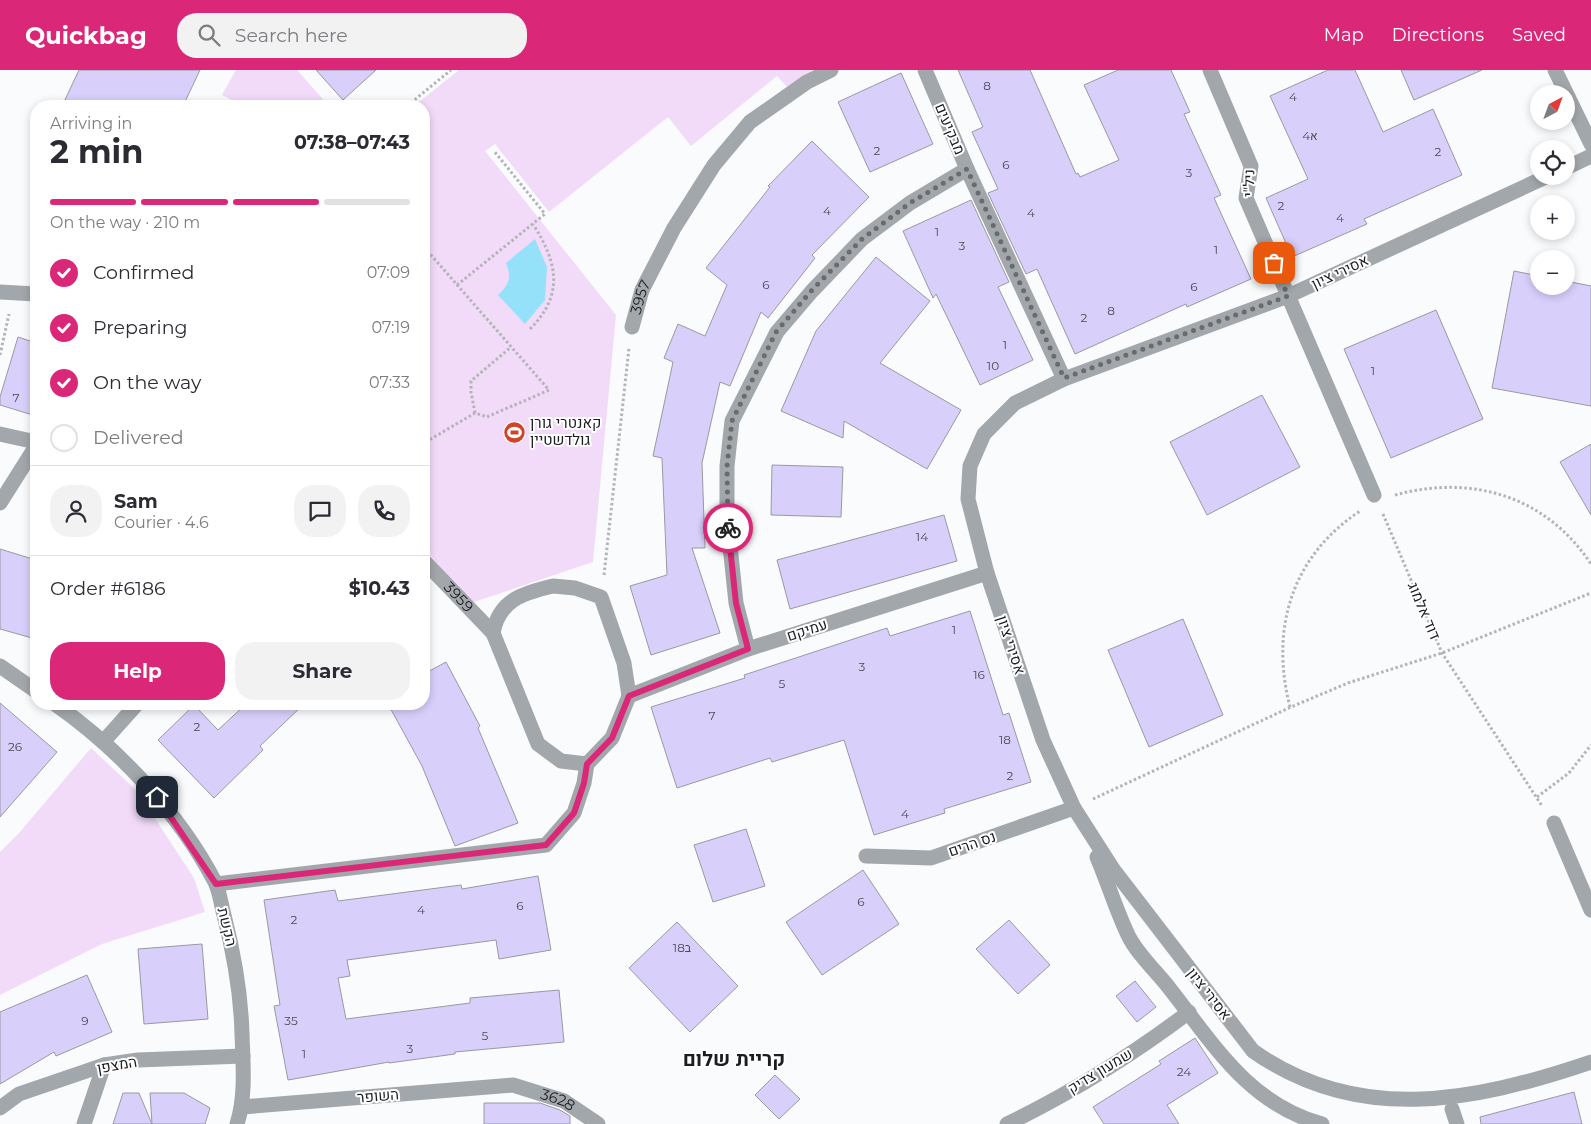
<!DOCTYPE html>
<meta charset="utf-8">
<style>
:root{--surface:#fff;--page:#f2f2f3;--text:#2b2b33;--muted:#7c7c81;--line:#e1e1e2;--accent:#db2777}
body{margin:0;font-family:Montserrat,Heebo,sans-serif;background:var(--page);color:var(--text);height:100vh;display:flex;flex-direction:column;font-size:19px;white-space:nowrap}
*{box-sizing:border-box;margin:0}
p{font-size:16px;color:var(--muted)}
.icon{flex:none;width:28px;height:28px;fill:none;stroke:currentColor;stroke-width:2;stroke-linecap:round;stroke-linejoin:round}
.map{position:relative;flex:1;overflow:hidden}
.panel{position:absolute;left:30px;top:30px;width:400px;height:610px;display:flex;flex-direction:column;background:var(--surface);border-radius:20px;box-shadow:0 2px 8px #0003}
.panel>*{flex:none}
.needle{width:32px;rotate:41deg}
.controls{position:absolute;left:1530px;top:15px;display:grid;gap:10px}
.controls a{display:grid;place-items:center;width:45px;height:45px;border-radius:50%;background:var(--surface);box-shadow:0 2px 8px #0003;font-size:25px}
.pin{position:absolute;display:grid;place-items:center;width:42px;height:42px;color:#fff;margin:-21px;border-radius:10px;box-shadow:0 2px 8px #0006}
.courier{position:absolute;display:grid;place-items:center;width:50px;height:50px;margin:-25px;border:4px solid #db2777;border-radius:50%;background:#fff;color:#222;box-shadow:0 1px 6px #0007}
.headline em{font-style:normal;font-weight:700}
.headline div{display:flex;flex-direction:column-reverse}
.headline{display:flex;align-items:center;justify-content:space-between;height:85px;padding:0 20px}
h1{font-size:32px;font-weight:700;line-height:38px}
.bar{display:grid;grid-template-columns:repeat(4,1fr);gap:8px 5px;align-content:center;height:60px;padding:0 20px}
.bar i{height:6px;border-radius:4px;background:var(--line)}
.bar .active{background:var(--accent)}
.bar p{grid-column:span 4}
.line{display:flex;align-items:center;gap:12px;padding:0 20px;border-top:1px solid var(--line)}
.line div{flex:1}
.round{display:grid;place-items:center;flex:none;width:52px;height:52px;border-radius:20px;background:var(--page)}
ol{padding:0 20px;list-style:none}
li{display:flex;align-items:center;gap:15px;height:55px}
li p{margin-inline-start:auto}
li .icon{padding:5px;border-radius:50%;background:var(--accent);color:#fff;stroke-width:4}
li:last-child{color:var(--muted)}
li i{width:28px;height:28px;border:2px solid var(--line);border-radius:50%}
.action{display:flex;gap:10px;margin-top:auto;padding:10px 20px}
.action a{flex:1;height:58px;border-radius:20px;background:var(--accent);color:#fff;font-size:20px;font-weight:700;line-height:58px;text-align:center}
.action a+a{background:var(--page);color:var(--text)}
header{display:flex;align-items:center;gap:30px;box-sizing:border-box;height:70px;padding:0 25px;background:var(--accent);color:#fff}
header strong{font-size:24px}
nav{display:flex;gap:28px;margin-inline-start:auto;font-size:18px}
.search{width:350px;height:45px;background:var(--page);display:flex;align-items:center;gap:12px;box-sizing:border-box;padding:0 18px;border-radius:20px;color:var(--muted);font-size:19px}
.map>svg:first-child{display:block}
.green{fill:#f2dbf9}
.water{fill:#96e1fa}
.building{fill:#d8cffb;stroke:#9a98a4}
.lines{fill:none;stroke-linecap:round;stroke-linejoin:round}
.path{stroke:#b3b4b7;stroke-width:3;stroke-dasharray:2.5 2.5;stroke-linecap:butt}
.minor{stroke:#a2a7ab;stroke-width:15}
.done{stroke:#696b6e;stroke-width:5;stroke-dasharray:0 9}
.route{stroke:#db2777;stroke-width:6}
.labels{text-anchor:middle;stroke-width:4;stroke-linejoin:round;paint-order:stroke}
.number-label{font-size:12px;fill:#4a4a58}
.street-label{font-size:15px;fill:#1b1d21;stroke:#fff}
.poi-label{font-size:15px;fill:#1b1d21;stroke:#fff;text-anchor:start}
.district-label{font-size:20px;font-weight:bold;fill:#1b1d21;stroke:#fff}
</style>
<header>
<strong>Quickbag</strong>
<div class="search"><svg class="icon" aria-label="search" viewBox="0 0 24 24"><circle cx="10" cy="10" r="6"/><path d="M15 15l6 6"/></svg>Search here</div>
<nav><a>Map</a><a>Directions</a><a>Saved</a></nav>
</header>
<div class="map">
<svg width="1591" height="1054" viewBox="0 0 1591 1054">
<rect width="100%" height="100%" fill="#fafbfd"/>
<!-- green -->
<path class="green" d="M236 0H297L329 36H243L222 25Z
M459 0H812L787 17 777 6 691 76 668 47 549 142 495 74 485 81 616 245 593 492 471 533 424 478V36H414Z
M91 678 137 721 194 808 205 842 102 874 0 925V782L19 763Z"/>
<!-- water -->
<path class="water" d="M535 169 547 197 545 230 525 254 498 225C509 215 512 207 506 193Z"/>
<!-- building -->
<path class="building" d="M79 0H200L183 36H62Z
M316 0H376L343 30Z
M958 0H1030L1076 104 1078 103 1080 107 1119 90 1084 15 1118 0H1171L1190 42 1184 44 1221 125 1214 128 1251 209 1187 237 1186 234 1075 284 1037 199 1026 204 988 123 998 119 972 62 983 57Z
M1328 0H1355L1383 62 1433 39 1462 105 1364 149 1367 154 1292 187 1266 128 1308 109 1270 26Z
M1401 0H1482L1414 30Z
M901 3 933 74 870 102 838 32Z
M812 71 869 127 812 185 815 188 768 248 761 242 730 316 720 312 702 393 705 478H692L720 563 651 585 630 516 667 505 662 388 653 386 673 292 664 288 678 254 705 266 727 215 706 198 770 117 768 116Z
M971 130 1009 212 998 217 1033 290 980 315 936 224 933 228 903 161Z
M876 187 930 231 880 293 961 340 927 399 844 351 843 368 781 341 816 261Z
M1514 201 1539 206V216H1566V211L1591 216V336L1492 318Z
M1436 240 1483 349 1391 388 1344 279Z
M18 267 36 273V346L0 335V327Z
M1262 325 1300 397 1207 445 1170 372Z
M1591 374V445L1560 392Z
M772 395 843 397 841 447 771 445Z
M944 445 957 491 790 539 777 490Z
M0 479 36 490V553L32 568 0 559Z
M970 541 1003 645 1009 643 1031 712 944 739 945 743 874 765 844 670 772 692 770 688 677 718 651 637 745 608 744 605 887 558 890 566Z
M1183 549 1223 645 1149 677 1108 580Z
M446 592 480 656 478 658 518 753 455 776 422 696 388 634H424V604Z
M0 633 57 682 0 747Z
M246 634H304L260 676 263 680 214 728 158 670 194 635 218 660Z
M746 759 765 816 713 832 694 775Z
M863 800 899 854 822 905 786 852Z
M538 806 551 880 499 889 496 870 347 890 350 906 338 908 346 949 470 933V928L559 920 564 972 455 982V984L389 993V992L288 1010 274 936 280 935 264 830 335 820 338 831 461 815 462 819Z
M1009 850 1050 895 1018 924 976 879Z
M677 852 738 916 690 962 629 898Z
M202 874 208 949 144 954 138 879Z
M87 905 112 962 56 986 54 982 0 1014V942Z
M1135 911 1156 937 1137 952 1116 926Z
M1195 968 1218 1003 1167 1035 1179 1054H1104L1093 1037 1161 994 1159 991Z
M775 1005 800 1029 779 1049 755 1025Z
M1574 1022 1582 1054H1481L1480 1047Z
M123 1023H139L152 1054 150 1023H184L210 1038 205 1054H113Z
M484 1033H540L560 1040 570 1046V1054H484Z"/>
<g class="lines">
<!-- path -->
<path class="path" d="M382 36H385
M407 36 451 0
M424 177 549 320 487 347 475 343 424 373
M457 215 545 144 494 81
M530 259C565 224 557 192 533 154
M0 285 9 244
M475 343 471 322V311L511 277
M1395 425C1472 404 1546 426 1591 494
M1383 444 1442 583 1542 736
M604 505 629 278
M1290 637C1270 559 1291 487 1360 441
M1537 727 1569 703 1591 675
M1093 729 1291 637 1348 613 1442 583 1591 523"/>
<!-- minor -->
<g class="minor">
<path d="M925 0 967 99 1064 309"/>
<path d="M1210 0 1251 96 1246 128 1374 425"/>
<path d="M1555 0 1591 74"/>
<path d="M1566 98 1591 86"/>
<path d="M1548 106 1288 226 1064 309 1015 333 984 364 970 396 968 429 987 503 1043 670 1074 738 1113 799 1253 981C1357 1054 1470 1033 1591 992"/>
<path d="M0 222 36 224"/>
<path id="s1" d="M632 257 642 220 674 158 714 95 750 52 807 12 831 0"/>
<path d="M0 364 36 372"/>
<path d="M0 433 36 376"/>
<path id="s2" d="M424 491 493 563"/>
<path d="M553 516 575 518 601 527 624 593 629 626 612 668 587 694 561 691 538 674 493 563C499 530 523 523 553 516Z"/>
<path d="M748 579 736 533 727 447V396L732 351 777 262 812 221 862 169 910 133 967 99"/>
<path d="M0 596 36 621"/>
<path d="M629 626 748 579 987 503"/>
<path d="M55 634C118 678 179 743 215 812 220 822 221 835 224 845 234 884 241 924 242 964 243 994 246 1026 237 1054"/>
<path d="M103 672 137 634"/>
<path d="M1554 753 1591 840"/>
<path d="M866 786 931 788 1074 738"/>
<path d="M1097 787C1108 813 1116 840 1128 865 1137 884 1157 902 1170 919 1214 975 1249 1034 1322 1054"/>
<path d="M216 814 546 775 574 743 584 713 587 694"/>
<path id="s3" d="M242 1037 513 1015 564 1031 598 1054"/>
<path d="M0 1038 19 1024 104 995 138 990 243 986"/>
<path d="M1452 1039 1457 1054"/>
<path d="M84 1054 104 995"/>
<path d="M1007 1054C1071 1023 1132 985 1189 942"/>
</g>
</g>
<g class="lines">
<!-- done -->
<path class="done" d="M728 458 727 396 732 351 776 262 812 220 862 169 910 133 967 99 1064 308 1288 226 1274 193"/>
<!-- route -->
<path class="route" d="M157 727 216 814 546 775 574 743 584 713 587 694 612 668 629 626 748 579 736 533 728 458"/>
</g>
<!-- icons -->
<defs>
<symbol id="stadium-disc" viewBox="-11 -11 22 22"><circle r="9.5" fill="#cf442a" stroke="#fff"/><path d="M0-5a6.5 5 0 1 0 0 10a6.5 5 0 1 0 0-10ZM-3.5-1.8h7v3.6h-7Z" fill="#fff"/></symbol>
</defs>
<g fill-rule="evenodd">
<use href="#stadium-disc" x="502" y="350" width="25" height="25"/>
</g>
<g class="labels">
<!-- number labels -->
<g class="number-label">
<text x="987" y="20">8</text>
<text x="1293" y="31">4</text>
<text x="1310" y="70">4א</text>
<text x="877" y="85">2</text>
<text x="1438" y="86">2</text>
<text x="1006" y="99">6</text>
<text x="1189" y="107">3</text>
<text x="1281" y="140">2</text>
<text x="827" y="145">4</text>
<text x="1031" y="147">4</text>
<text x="1340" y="152">4</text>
<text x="937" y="166">1</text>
<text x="962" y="180">3</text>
<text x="1216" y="184">1</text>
<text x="766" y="219">6</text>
<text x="1194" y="221">6</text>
<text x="1111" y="245">8</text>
<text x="1084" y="252">2</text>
<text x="1005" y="279">1</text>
<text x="993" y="300">10</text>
<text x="1373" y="305">1</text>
<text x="16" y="332">7</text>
<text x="922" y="471">14</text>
<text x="954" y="564">1</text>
<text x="862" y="601">3</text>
<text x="979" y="609">16</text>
<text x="782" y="618">5</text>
<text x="712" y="650">7</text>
<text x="197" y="661">2</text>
<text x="1005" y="674">18</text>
<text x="15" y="681">26</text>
<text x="1010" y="710">2</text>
<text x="905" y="748">4</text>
<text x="861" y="836">6</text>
<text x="520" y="840">6</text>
<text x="421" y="844">4</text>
<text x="294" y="854">2</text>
<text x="682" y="882">18ב</text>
<text x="85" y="955">9</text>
<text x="291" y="955">35</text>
<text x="485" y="970">5</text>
<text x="410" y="983">3</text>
<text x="304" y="988">1</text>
<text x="1184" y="1006">24</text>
</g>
<!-- street labels -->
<g class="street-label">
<text transform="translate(950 59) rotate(67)" y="5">מבקיעים</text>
<text transform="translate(1249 113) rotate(-89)" y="5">ניל"י</text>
<text transform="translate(1340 202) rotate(-25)" y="5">אסירי ציון</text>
<text dy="5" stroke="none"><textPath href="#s1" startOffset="31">3957</textPath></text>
<text dy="5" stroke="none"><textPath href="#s2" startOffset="50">3959</textPath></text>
<text transform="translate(1424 541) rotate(67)" y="5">דוד אלמוג</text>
<text transform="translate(807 560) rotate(-18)" y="5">עמיקם</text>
<text transform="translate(1011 575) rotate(72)" y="5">אסירי ציון</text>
<text transform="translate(972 774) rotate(-19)" y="5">נס הרים</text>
<text transform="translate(227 857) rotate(76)" y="5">הקשת</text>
<text transform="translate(1209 924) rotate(52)" y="5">אסירי ציון</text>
<text transform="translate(117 995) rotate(-10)" y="5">המצפן</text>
<text transform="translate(1100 1001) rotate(-31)" y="5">שמעון צדיק</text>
<text transform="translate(378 1026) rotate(-5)" y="5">השופר</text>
<text dy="5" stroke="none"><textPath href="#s3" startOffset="319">3628</textPath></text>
</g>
<!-- poi labels -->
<g class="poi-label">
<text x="530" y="358">קאנטרי גורן<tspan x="530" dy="17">גולדשטיין</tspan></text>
</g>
<!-- district labels -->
<g class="district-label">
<text x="734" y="996">קריית שלום</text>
</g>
</g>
</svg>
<div class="controls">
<a><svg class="needle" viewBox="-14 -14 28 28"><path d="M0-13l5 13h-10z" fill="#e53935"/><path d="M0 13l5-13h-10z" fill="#7c7c81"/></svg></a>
<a><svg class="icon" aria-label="locate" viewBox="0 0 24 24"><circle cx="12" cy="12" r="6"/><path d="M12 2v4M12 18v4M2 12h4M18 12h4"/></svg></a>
<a>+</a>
<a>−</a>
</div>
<div class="pin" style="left:1274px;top:193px;background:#ea580c"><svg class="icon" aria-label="bag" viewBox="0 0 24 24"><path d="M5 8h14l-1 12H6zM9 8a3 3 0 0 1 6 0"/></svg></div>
<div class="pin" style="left:157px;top:727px;background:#1f2937"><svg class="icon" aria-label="home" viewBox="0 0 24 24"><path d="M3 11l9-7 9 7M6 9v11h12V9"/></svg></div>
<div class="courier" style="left:728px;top:458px"><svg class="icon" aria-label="bike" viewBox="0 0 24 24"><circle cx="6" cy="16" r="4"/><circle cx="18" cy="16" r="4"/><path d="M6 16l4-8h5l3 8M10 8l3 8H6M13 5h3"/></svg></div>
<section class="panel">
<div class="headline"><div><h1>2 min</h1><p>Arriving in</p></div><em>07:38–07:43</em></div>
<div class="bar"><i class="active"></i><i class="active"></i><i class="active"></i><i></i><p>On the way · 210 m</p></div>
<ol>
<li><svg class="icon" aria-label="check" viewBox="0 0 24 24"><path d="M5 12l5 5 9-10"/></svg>Confirmed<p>07:09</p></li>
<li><svg class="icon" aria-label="check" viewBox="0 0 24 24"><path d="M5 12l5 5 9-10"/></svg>Preparing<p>07:19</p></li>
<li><svg class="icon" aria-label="check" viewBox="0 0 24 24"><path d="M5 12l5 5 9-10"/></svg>On the way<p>07:33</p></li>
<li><i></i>Delivered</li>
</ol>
<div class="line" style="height:90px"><a class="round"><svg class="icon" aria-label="person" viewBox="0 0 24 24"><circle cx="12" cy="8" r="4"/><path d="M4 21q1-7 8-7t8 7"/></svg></a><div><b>Sam</b><p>Courier · 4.6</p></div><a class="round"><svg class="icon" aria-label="chat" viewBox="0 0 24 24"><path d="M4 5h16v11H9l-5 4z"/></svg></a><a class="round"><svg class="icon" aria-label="phone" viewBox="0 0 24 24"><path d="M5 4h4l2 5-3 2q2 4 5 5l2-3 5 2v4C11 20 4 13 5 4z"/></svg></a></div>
<div class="line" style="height:65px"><div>Order #6186</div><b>$10.43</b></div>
<div class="action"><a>Help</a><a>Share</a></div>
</section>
</div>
